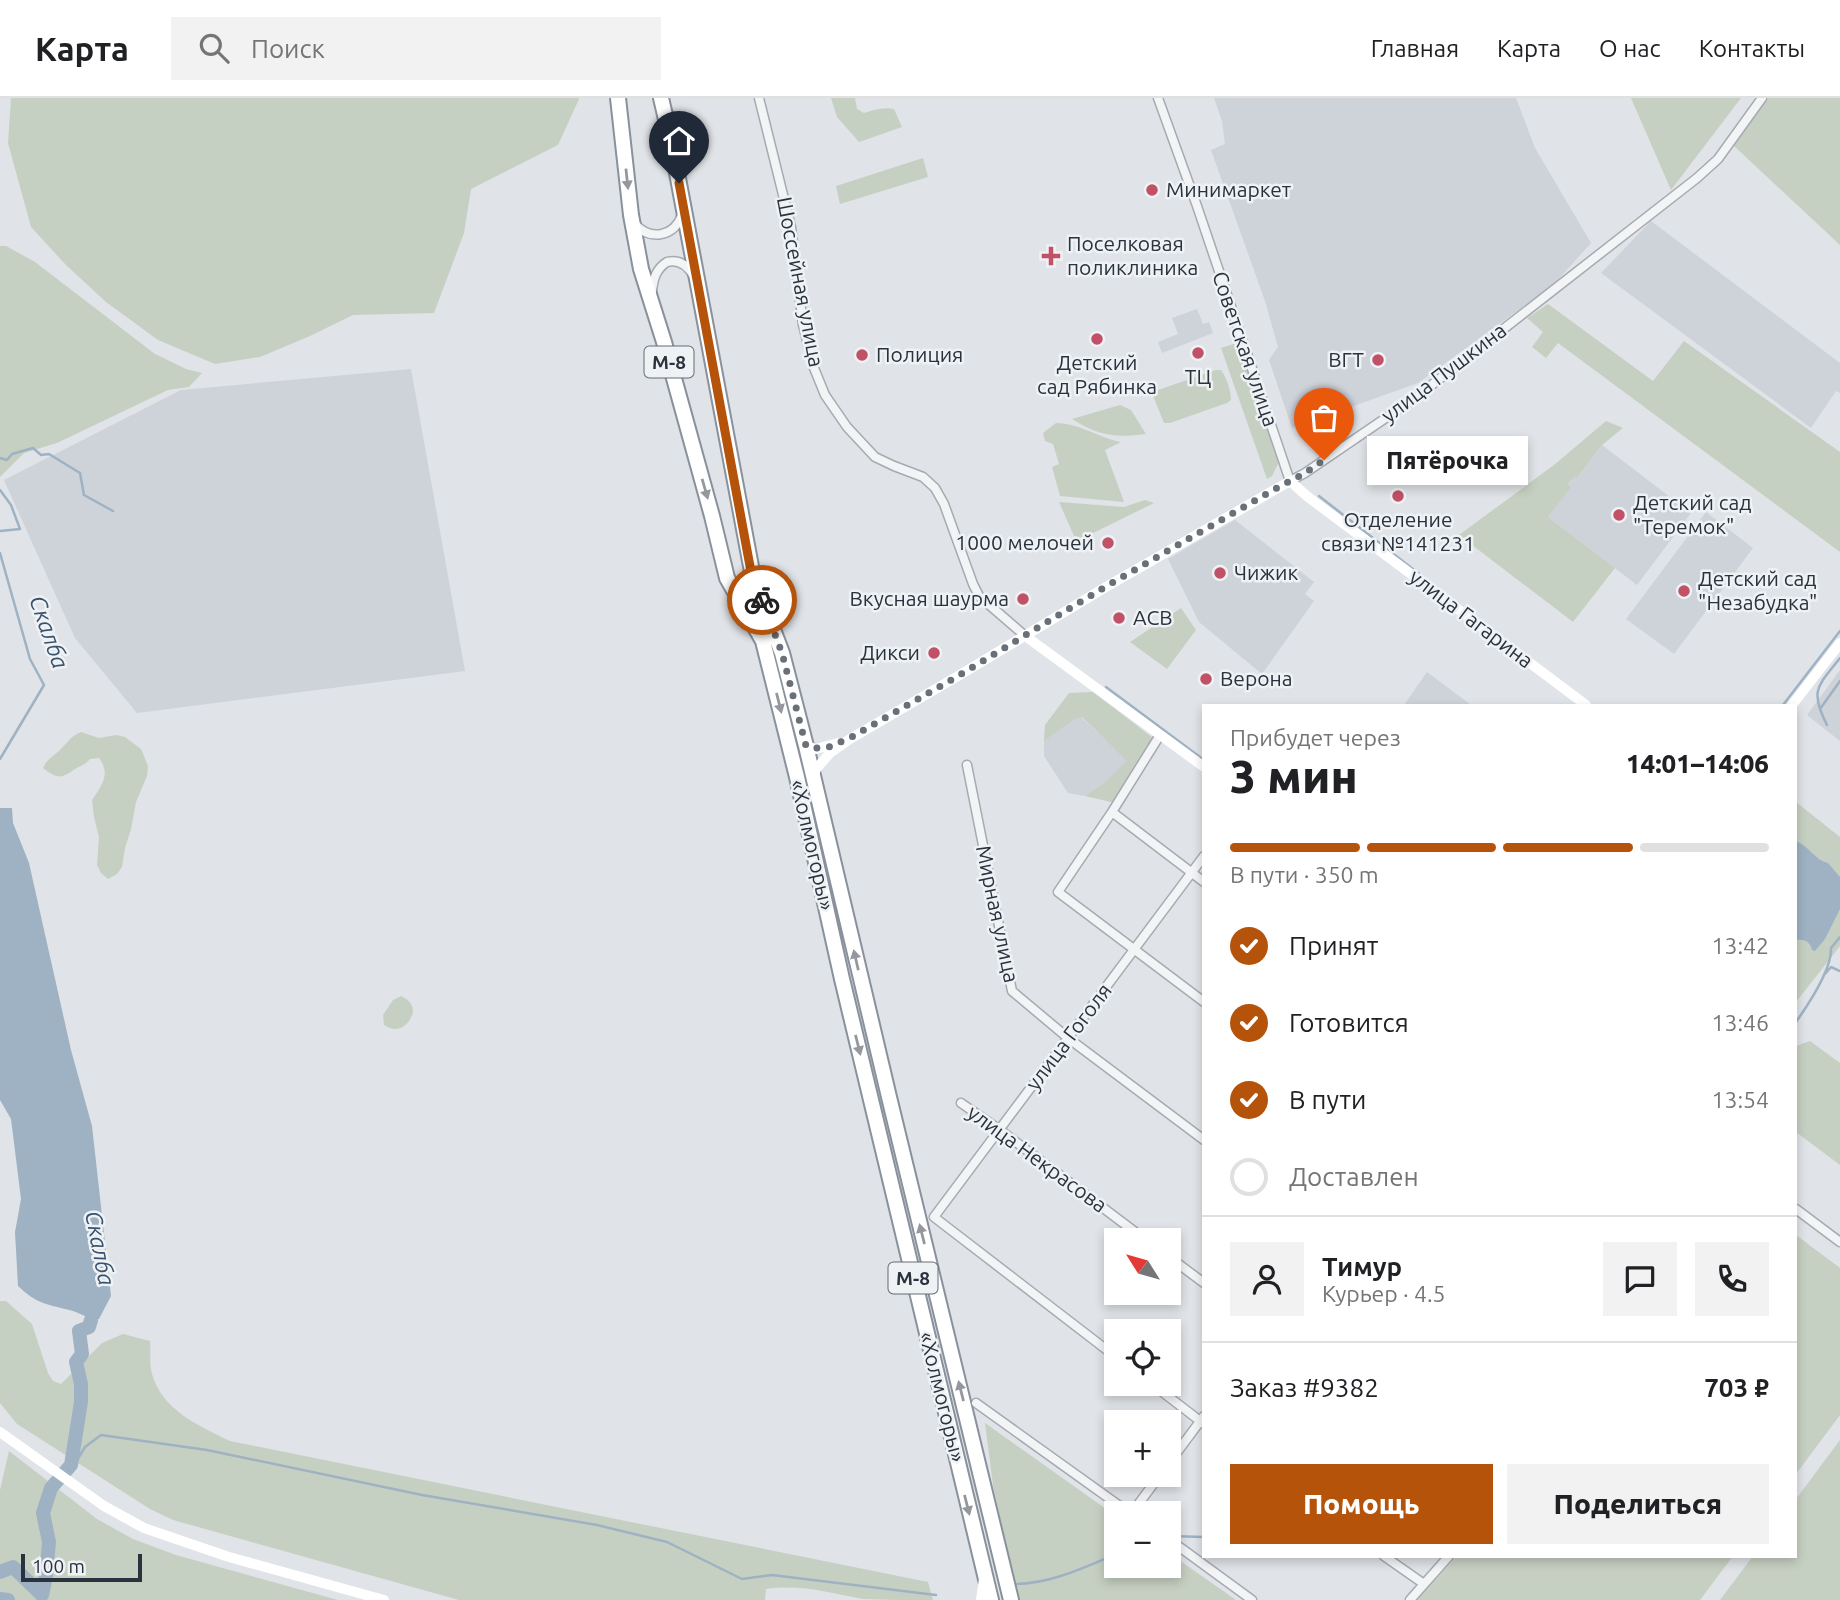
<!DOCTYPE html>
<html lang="ru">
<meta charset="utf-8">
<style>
:root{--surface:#fff;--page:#f2f2f2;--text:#202124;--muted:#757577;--line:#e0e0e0;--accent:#b45309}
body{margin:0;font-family:Ubuntu,sans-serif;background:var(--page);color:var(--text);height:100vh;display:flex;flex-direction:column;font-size:26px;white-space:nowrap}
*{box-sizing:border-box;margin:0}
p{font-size:23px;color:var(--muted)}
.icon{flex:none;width:38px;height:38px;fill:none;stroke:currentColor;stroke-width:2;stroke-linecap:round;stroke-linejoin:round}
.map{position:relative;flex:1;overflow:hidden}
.details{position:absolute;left:1202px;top:606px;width:595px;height:854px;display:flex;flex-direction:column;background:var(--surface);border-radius:0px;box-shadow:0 4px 10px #0003}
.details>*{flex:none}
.needle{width:46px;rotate:307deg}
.fabs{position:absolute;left:1104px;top:1130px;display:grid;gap:14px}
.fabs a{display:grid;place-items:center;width:77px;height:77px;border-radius:0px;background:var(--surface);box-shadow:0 4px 10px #0003;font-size:35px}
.scale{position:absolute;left:21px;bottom:18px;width:121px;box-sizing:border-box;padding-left:7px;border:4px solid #2a323d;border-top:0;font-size:19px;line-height:24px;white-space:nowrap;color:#2a323d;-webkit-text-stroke:5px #eff2f5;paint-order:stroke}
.pin{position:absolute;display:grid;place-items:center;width:60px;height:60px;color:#fff;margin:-72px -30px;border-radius:50% 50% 50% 0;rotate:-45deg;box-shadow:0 0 7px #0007}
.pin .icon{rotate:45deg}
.courier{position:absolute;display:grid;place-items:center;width:70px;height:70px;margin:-35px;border:5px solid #b45309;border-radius:50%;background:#fff;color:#222;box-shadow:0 2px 9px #0007}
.bubble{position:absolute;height:49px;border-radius:0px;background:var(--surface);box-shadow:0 4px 10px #0003;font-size:23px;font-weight:800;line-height:49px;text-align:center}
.summary em{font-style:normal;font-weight:800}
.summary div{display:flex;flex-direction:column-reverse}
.summary{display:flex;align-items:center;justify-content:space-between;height:119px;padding:0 28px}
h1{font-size:46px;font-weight:800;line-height:52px}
.bar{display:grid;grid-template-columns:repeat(4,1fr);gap:10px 7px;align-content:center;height:84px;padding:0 28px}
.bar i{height:9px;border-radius:5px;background:var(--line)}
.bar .active{background:var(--accent)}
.bar p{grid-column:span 4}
.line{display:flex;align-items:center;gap:18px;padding:0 28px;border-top:2px solid var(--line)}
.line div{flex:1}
.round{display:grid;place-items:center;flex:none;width:74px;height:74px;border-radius:0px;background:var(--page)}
ol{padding:0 28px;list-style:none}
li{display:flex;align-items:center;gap:21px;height:77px}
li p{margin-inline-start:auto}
li .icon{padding:7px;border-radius:50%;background:var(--accent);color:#fff;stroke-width:4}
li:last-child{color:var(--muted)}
li i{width:38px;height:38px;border:4px solid var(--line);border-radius:50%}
.cta{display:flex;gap:14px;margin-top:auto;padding:14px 28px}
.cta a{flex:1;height:80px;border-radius:0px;background:var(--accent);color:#fff;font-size:28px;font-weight:800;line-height:80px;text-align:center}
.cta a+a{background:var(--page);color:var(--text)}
header{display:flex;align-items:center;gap:42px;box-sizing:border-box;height:98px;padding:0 35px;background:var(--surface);border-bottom:2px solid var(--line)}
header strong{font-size:33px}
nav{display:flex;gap:38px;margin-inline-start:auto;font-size:24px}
.search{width:490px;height:63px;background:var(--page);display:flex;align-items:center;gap:18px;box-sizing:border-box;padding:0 24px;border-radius:0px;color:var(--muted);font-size:26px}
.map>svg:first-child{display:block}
.built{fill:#ced2d9}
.green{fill:#c6d0c2}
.water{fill:#9eb2c4}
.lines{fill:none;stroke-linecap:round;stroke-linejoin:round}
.stream{stroke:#9eb2c4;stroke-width:2.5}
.river{stroke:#9eb2c4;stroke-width:14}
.street-casing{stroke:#a6aab1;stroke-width:11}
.highway-casing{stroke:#89919c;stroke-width:18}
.street{stroke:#f2f4f6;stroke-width:8}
.secondary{stroke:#fff;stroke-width:10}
.highway{stroke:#fff;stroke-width:14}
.oneway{fill:#94989e}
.done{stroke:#6a7078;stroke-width:7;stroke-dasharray:0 12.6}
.route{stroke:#b45309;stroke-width:9}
.poi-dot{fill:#c05166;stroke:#eff2f5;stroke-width:2.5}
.labels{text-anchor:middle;stroke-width:5;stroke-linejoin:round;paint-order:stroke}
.shield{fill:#eff2f5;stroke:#656c74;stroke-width:2}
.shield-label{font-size:19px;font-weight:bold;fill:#2a323d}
.poi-label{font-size:21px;fill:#2a323d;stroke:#eff2f5;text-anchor:start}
.street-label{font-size:21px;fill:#2a323d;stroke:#eff2f5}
.water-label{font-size:23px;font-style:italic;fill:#39526d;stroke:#eff2f5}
</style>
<header>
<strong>Карта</strong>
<div class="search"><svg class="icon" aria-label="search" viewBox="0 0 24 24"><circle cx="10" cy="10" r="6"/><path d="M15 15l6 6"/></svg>Поиск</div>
<nav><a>Главная</a><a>Карта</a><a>О нас</a><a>Контакты</a></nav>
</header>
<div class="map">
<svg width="1840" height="1502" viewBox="0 0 1840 1502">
<rect width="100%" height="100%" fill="#e0e3e7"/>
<!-- built -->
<path class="built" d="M1214 0H1516L1535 50 1591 145 1554 186 1418 285 1292 330 1269 262 1278 249 1265 203 1211 52 1225 46 1222 23Z
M1651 123 1840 265V295L1836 293 1811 330 1601 175Z
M1197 211 1203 226 1209 224 1213 235 1162 255 1158 244 1178 236 1172 220Z
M411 271 465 573 137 615 75 540 4 382 181 292Z
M1602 347 1691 415 1637 487 1548 419 1570 389 1568 387 1575 377 1578 379Z
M1706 414 1753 450 1674 556 1626 521Z
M1235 422 1314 484 1305 496 1314 503 1262 576 1199 524 1168 461Z
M1840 572V643L1807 617Z
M1427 574 1471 607H1404Z
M1081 619 1128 663 1105 684 1085 698 1068 695 1044 658V643L1075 621Z"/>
<!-- green -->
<path class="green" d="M11 0H579V1L558 47 471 91 464 135 434 215 353 217 310 238 260 259 215 266 158 242 106 204 66 167 31 129 8 45Z
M831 0H855L857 11 864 15C874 12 883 9 894 11L902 29 859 44 837 19Z
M1631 0H1741L1671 92Z
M1768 0H1840V147L1734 48 1736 43Z
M923 60 928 79 840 106 836 88Z
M0 148H6L35 164 155 256 186 271 202 275 189 289 168 292 57 345 24 355 0 379Z
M1548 206 1653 283 1684 243 1840 354V454L1558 245 1546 260 1532 249 1543 234 1527 220Z
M1240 244 1279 364 1272 378 1267 381 1221 250Z
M1216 272H1221C1227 280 1231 293 1231 302L1227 305 1170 325H1164L1154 300V295L1158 292Z
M1120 307 1131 312 1146 336C1115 340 1099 338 1072 321Z
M1606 323 1623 330 1602 347 1577 380 1575 378 1568 386 1571 389 1548 419 1615 470 1573 524 1459 437 1554 367Z
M1056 325C1079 325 1099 340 1121 344L1105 352 1124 404 1060 398 1052 369 1059 366 1053 346 1045 343 1043 335Z
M1145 402 1154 405 1083 440 1074 438 1059 404 1124 409Z
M1181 510 1196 532 1167 571 1130 544Z
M1093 594 1153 640 1115 705 1085 698 1105 684 1127 663 1082 619 1075 621 1044 643 1045 627 1069 595Z
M81 634 99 640 116 637 125 639 141 651 148 668 147 678 136 704 131 731 125 750 122 769 117 776 108 781 101 775 97 767 99 739 94 719 92 702C102 687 111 676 99 660L90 661C85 667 82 667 75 671 61 681 57 681 43 670 47 661 52 659 59 653 68 645 69 639 81 634Z
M1796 704 1840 739V848L1796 904Z
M401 898C409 902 413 906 413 915 408 929 397 936 384 927L383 917 393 902Z
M1810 943 1840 965V1067L1796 1034V948Z
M1796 1137 1840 1170V1317L1796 1376Z
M0 1203H6L32 1226 48 1275 53 1283 61 1286 102 1245 123 1236 150 1243C151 1253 149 1266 152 1276 162 1312 199 1328 230 1343L928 1484 933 1502C911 1502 884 1502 863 1501 829 1495 802 1486 766 1491L765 1502H459L173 1422 150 1411 17 1326 0 1305Z
M985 1325 1116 1418V1468H1169V1455L1236 1502H1017L993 1387Z
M1840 1342V1502H1720L1753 1458H1796V1401Z
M9 1353 97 1421 133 1441 176 1457 338 1502H0V1392Z
M1457 1458H1733L1700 1502H1417Z"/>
<!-- water -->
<path class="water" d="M0 710H12L13 725 29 765 71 952 92 1028 111 1198 99 1221C88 1222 83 1216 73 1213 47 1206 38 1207 18 1188L15 1134 21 1101 11 1021 0 1002Z
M1796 743C1810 749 1815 762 1828 765L1840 779V811L1825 841 1815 853 1812 852C1810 843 1804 841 1796 842Z"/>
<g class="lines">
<!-- stream -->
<path class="stream" d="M0 360 7 362 12 356 33 350 41 357 49 356 80 375 84 397 113 413
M0 392 11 407 20 431 0 433
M1319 398 1427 482
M0 455 30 561 44 587 0 661
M1106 589 1204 662
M1783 607 1840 533
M1820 611 1840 583
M1827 627C1809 592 1818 588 1840 560
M1824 877 1831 869 1840 873
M1796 924C1808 907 1832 872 1831 850L1840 839
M71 1367 76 1364 85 1349 101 1337 207 1352 422 1397 597 1427 667 1444 742 1481 772 1477 936 1497
M1169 1438 1204 1439
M1013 1486C1050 1486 1083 1470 1116 1456"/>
<!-- river -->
<path class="river" d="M0 1474 13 1469 42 1497 46 1478 49 1444 43 1415 51 1390 71 1367 81 1304V1286L76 1264 82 1256 79 1233 89 1229 91 1222
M0 1501 8 1502"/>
<defs>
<path id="street" d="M759 0 791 129 803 227 814 270 825 297 847 329 875 359 894 368 923 379 935 390 944 406 973 486 979 498 1024 537
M1158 0 1197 108 1290 383 1305 375 1415 300 1697 80 1718 61 1762 0
M635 126C650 143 674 139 682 117
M652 194C653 181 656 171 667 164 679 161 687 167 693 177
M1160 637 1112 714 1058 794 1204 904
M967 667 1012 893 1068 940 1204 1042
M1112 714 1204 784
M961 1005 1000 1032 1147 1143
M1796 1111 1840 1144
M1169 1159 1204 1185
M1116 1259 934 1119 1204 758
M1152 1286 1204 1326
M976 1305 1131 1416 1160 1377
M1169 1365 1204 1318
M1170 1442 1252 1502
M1384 1458 1424 1486
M1410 1502 1449 1458"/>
<path id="highway" d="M618 0 631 117 641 171 664 244 712 418 727 480 763 543 797 679 842 881 991 1502
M661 0 671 43 753 479 782 555 806 648 889 999 1011 1502"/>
</defs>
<!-- street casing -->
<use href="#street" class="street-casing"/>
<!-- highway casing -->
<use href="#highway" class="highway-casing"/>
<!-- street -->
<use href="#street" class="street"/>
<!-- secondary -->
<path class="secondary" d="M1024 537 1204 669
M1792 607 1840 545
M806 648 816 651 838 645
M813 679 816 671 830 655 850 641 958 578 1106 489 1290 383 1308 399 1586 607
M0 1334 104 1408 144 1430 229 1459 384 1502
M981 1502 984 1481"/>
<!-- highway -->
<use href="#highway" class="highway"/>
</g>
<!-- one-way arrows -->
<defs><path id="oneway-solid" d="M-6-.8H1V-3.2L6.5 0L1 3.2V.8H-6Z" transform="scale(1.75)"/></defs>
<g class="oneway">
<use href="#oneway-solid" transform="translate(627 81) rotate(84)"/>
<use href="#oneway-solid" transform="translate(705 391) rotate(74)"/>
<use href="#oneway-solid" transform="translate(779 605) rotate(76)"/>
<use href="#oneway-solid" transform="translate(856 862) rotate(-103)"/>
<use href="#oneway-solid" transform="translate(858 947) rotate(76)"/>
<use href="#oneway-solid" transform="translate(922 1136) rotate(-104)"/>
<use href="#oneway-solid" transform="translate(961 1293) rotate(-104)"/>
<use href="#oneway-solid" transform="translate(967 1407) rotate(76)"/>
</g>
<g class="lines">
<!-- done -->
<path class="done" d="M762 502 782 555 806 648 816 650 829 649 850 640 958 578 1105 489 1275 391 1305 375 1324 362"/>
<!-- route -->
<path class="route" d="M679 85 752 479 762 502"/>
</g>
<!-- markers -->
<g class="poi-dot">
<circle cx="1152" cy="92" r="7"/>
<path d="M1047.5 147.5h7v7h7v7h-7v7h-7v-7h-7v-7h7z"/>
<circle cx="1097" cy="241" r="7"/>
<circle cx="1198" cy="255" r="7"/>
<circle cx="862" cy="257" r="7"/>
<circle cx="1378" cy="262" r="7"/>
<circle cx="1398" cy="398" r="7"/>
<circle cx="1619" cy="417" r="7"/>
<circle cx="1108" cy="445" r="7"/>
<circle cx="1220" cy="475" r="7"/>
<circle cx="1684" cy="493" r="7"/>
<circle cx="1023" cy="501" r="7"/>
<circle cx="1119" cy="520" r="7"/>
<circle cx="934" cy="555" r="7"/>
<circle cx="1206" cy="581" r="7"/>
</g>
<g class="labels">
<!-- shield labels -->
<g class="shield">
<rect x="644.5" y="248.5" width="49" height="31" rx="5"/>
<rect x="888.5" y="1164.5" width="49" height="31" rx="5"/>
</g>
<g class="shield-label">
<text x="669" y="271">М-8</text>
<text x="913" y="1187">М-8</text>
</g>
<!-- poi labels -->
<g class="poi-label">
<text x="1166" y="99">Минимаркет</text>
<text x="1067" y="153">Поселковая<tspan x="1067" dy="24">поликлиника</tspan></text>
<text x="876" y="264">Полиция</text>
<text x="1364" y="269" text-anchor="end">ВГТ</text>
<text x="1097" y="272" text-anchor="middle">Детский<tspan x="1097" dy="24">сад Рябинка</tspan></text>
<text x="1198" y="286" text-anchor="middle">ТЦ</text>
<text x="1633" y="412">Детский сад<tspan x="1633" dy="24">"Теремок"</tspan></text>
<text x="1398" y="429" text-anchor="middle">Отделение<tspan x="1398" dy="24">связи №141231</tspan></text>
<text x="1094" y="452" text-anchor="end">1000 мелочей</text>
<text x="1234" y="482">Чижик</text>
<text x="1698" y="488">Детский сад<tspan x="1698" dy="24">"Незабудка"</tspan></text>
<text x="1009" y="508" text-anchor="end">Вкусная шаурма</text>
<text x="1133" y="527">АСВ</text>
<text x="920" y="562" text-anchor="end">Дикси</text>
<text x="1220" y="588">Верона</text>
</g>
<!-- street labels -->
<g class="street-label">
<text transform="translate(800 184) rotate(79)" y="7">Шоссейная улица</text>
<text transform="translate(1245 251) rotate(71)" y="7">Советская улица</text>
<text transform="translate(1444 275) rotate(-37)" y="7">улица Пушкина</text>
<text transform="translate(1471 521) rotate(37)" y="7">улица Гагарина</text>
<text transform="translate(812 747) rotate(77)" y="7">«Холмогоры»</text>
<text transform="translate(997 816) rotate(78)" y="7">Мирная улица</text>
<text transform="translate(1069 939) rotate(-53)" y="7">улица Гоголя</text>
<text transform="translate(1037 1061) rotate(36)" y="7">улица Некрасова</text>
<text transform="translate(942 1299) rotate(76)" y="7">«Холмогоры»</text>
</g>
<!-- water labels -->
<g class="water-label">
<text transform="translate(49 534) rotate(71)" y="8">Скалба</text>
<text transform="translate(100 1150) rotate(79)" y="8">Скалба</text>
</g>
</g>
</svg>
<div class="fabs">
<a><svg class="needle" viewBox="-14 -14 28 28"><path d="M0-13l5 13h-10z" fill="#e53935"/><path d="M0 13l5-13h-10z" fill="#757577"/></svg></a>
<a><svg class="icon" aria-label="locate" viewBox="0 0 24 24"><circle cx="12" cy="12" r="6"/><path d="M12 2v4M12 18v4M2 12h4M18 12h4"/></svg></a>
<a>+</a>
<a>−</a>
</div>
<div class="scale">100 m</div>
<div class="pin" style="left:1324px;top:362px;background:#ea580c"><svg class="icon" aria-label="bag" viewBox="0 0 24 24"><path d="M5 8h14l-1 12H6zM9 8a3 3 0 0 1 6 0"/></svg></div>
<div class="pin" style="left:679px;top:85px;background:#1f2937"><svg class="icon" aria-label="home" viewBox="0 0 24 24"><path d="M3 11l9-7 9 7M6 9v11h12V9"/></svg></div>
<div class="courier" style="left:762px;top:502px"><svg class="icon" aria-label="bike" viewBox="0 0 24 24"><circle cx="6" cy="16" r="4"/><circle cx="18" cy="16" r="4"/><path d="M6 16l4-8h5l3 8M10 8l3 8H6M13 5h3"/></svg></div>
<div class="bubble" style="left:1367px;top:338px;width:161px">Пятёрочка</div>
<section class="details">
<div class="summary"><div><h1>3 мин</h1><p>Прибудет через</p></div><em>14:01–14:06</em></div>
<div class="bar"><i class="active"></i><i class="active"></i><i class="active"></i><i></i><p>В пути · 350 m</p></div>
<ol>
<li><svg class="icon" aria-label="check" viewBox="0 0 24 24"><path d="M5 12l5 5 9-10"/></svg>Принят<p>13:42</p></li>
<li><svg class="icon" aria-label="check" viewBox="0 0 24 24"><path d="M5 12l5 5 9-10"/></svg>Готовится<p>13:46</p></li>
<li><svg class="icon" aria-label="check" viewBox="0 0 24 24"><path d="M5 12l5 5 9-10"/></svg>В пути<p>13:54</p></li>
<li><i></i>Доставлен</li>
</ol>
<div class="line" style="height:126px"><a class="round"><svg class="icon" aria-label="person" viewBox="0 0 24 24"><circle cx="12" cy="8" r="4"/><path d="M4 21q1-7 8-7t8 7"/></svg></a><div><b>Тимур</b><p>Курьер · 4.5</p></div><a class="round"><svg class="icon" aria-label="chat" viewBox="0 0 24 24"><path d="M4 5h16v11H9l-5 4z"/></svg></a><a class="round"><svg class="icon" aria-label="phone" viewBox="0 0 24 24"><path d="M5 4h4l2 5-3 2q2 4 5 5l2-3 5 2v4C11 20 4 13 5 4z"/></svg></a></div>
<div class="line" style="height:91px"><div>Заказ #9382</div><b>703 ₽</b></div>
<div class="cta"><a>Помощь</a><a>Поделиться</a></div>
</section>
</div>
